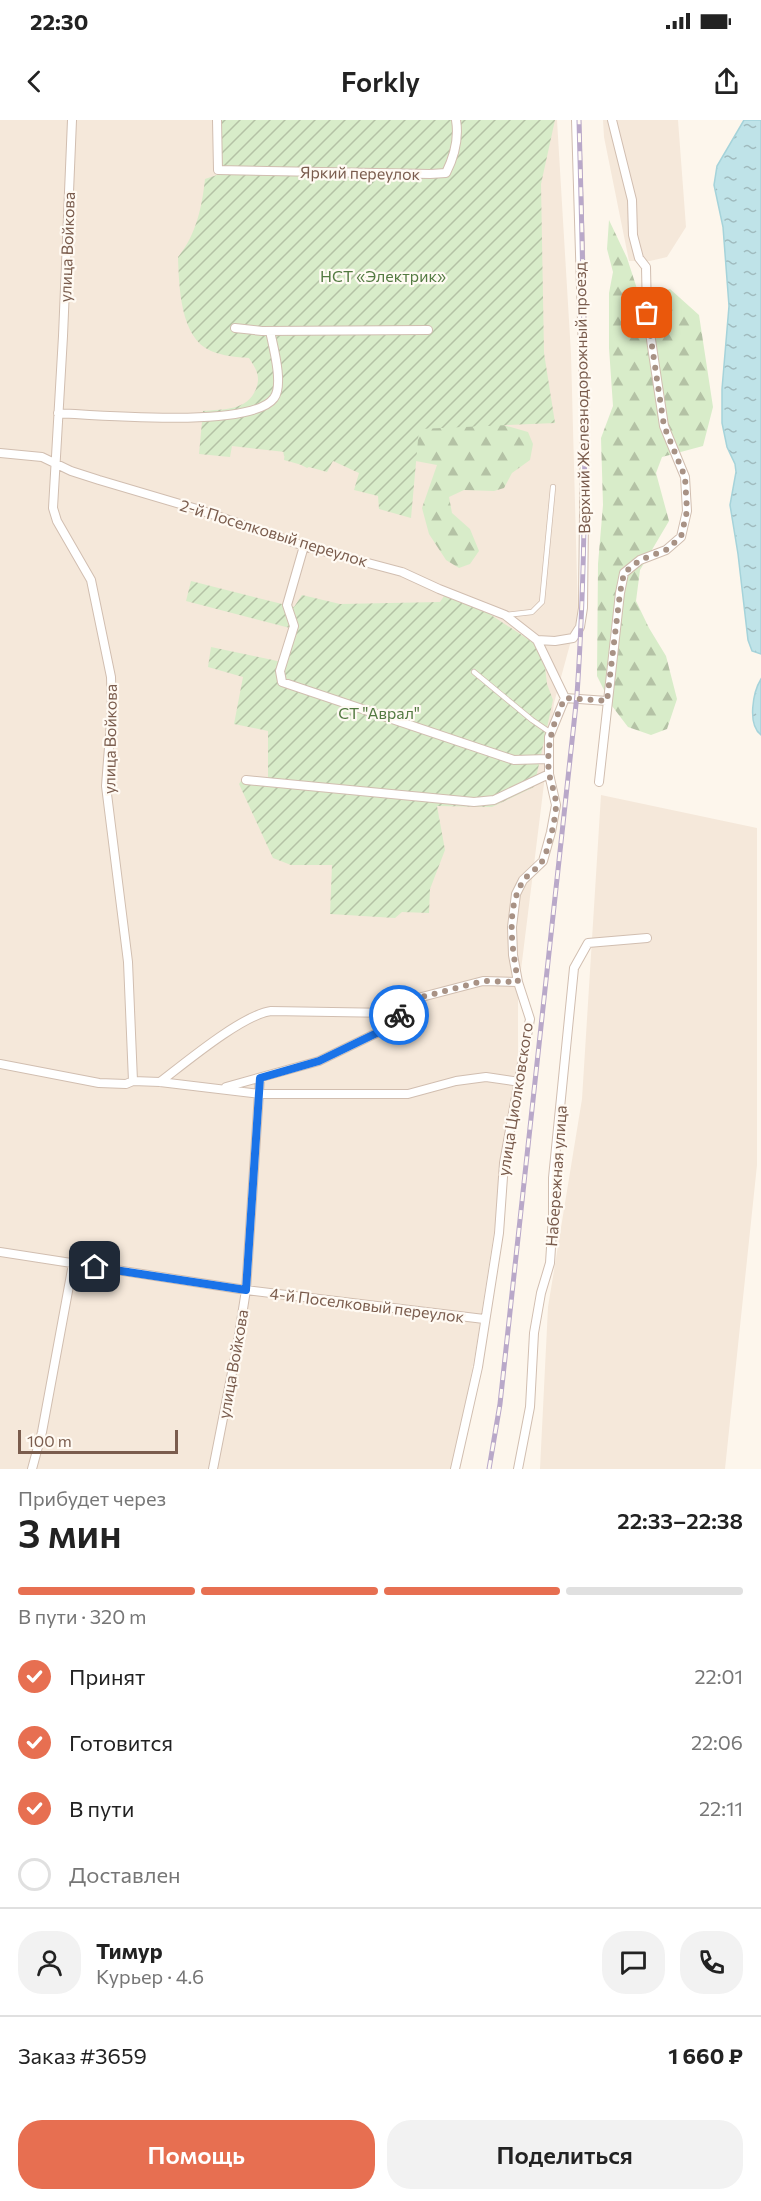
<!DOCTYPE html>
<html lang="ru">
<meta charset="utf-8">
<style>
:root{--surface:#fff;--page:#f2f2f2;--text:#222;--muted:#767676;--line:#e0e0e0;--accent:#e76f51}
body{margin:0;font-family:Commissioner,sans-serif;background:var(--page);color:var(--text);height:100vh;display:flex;flex-direction:column;font-size:22px;white-space:nowrap}
*{box-sizing:border-box;margin:0}
p{font-size:20px;color:var(--muted)}
.icon{flex:none;width:33px;height:33px;fill:none;stroke:currentColor;stroke-width:2;stroke-linecap:round;stroke-linejoin:round}
.map{position:relative;height:1349px;overflow:hidden}
.details{display:flex;flex-direction:column;background:var(--surface);flex:1}
.details>*{flex:none}
.scale{position:absolute;left:18px;bottom:15px;width:160px;box-sizing:border-box;padding-left:6px;border:3px solid #7a5c4d;border-top:0;font-size:16px;line-height:21px;white-space:nowrap;color:#7a5c4d;-webkit-text-stroke:4px #fffaf3;paint-order:stroke}
.pin{position:absolute;display:grid;place-items:center;width:51px;height:51px;color:#fff;margin:-26px;border-radius:12px;box-shadow:0 3px 9px #0006}
.courier{position:absolute;display:grid;place-items:center;width:60px;height:60px;margin:-30px;border:4px solid #1a73e8;border-radius:50%;background:#fff;color:#222;box-shadow:0 2px 8px #0007}
.head em{font-style:normal;font-weight:600}
.head div{display:flex;flex-direction:column-reverse}
.head{display:flex;align-items:center;justify-content:space-between;height:102px;padding:0 18px}
h1{font-size:39px;font-weight:600;line-height:45px}
.bar{display:grid;grid-template-columns:repeat(4,1fr);gap:9px 6px;align-content:center;height:72px;padding:0 18px}
.bar i{height:8px;border-radius:4px;background:var(--line)}
.bar .selected{background:var(--accent)}
.bar p{grid-column:span 4}
.line{display:flex;align-items:center;gap:15px;padding:0 18px;border-top:2px solid var(--line)}
.line div{flex:1}
.round{display:grid;place-items:center;flex:none;width:63px;height:63px;border-radius:24px;background:var(--page)}
ol{padding:0 18px;list-style:none}
li{display:flex;align-items:center;gap:18px;height:66px}
li p{margin-inline-start:auto}
li .icon{padding:6px;border-radius:50%;background:var(--accent);color:#fff;stroke-width:4}
li:last-child{color:var(--muted)}
li i{width:33px;height:33px;border:3px solid var(--line);border-radius:50%}
.button{display:flex;gap:12px;margin-top:auto;padding:12px 18px}
.button a{flex:1;height:69px;border-radius:24px;background:var(--accent);color:#fff;font-size:24px;font-weight:600;line-height:69px;text-align:center}
.button a+a{background:var(--page);color:var(--text)}
.status{display:flex;justify-content:space-between;align-items:center;height:42px;padding:0 30px;background:var(--surface);direction:ltr}
.status svg{height:16px;fill:currentColor}
header{display:flex;justify-content:space-between;align-items:center;height:78px;padding:0 18px;background:var(--surface);font-size:27px;font-weight:600}
.map>svg:first-child{display:block}
.residential{fill:#f5e8da}
.forest{fill:url(#forest-firs)}
.garden{fill:url(#garden-furrows)}
.water{fill:url(#water-ripples);stroke:#a5d3da;stroke-width:1.5}
.lines{fill:none;stroke-linecap:round;stroke-linejoin:round}
.lane-casing{stroke:#d1beb0;stroke-width:6}
.street-casing{stroke:#d1beb0;stroke-width:10}
.lane{stroke:#fff;stroke-width:4.5}
.street{stroke:#fff;stroke-width:8}
.rail-casing{stroke:#b9a8c9;stroke-width:5}
.rail{stroke:#fffaf3;stroke-width:3;stroke-dasharray:9;stroke-linecap:butt}
.done{stroke:#a89285;stroke-width:6;stroke-dasharray:0 10.8}
.route{stroke:#1a73e8;stroke-width:8}
.labels{text-anchor:middle;stroke-width:4.5;stroke-linejoin:round;paint-order:stroke}
.street-label{font-size:16px;fill:#7a5c4d;stroke:#fffaf3}
.park-label{font-size:16px;fill:#537a41;stroke:#fffaf3}
</style>
<div class="status"><b>22:30</b><svg viewBox="0 0 49 12"><path d="M0 12V9h3v3zM5 12V6h3v6zM10 12V3h3v9zM15 12V0h3v12zM26 1h20v11H26zM47 4h2v5h-2z"/></svg></div>
<header><svg class="icon" aria-label="back" viewBox="0 0 24 24"><path d="M15 5l-7 7 7 7"/></svg>Forkly<svg class="icon" aria-label="share" viewBox="0 0 24 24"><path d="M12 15V3M7 8l5-5 5 5M5 13v7h14v-7"/></svg></header>
<div class="map">
<svg width="761" height="1349" viewBox="0 0 761 1349">
<defs>
<pattern id="forest-firs" width="22" height="20" patternUnits="userSpaceOnUse" patternTransform="scale(1.5)"><rect width="22" height="20" fill="#d8ecc9"/><path d="M5 1l3.5 6h-7zM16 11l3.5 6h-7z" fill="#b4c2a5"/></pattern>
<pattern id="garden-furrows" width="10" height="10" patternUnits="userSpaceOnUse" patternTransform="scale(1.5)"><rect width="10" height="10" fill="#d8ecc9"/><path d="M-1 1l2-2M0 10L10 0M9 11l2-2" fill="none" stroke="#b4c2a5"/></pattern>
<pattern id="water-ripples" width="26" height="14" patternUnits="userSpaceOnUse" patternTransform="scale(1.5)"><rect width="26" height="14" fill="#bfe3e8"/><path d="M2 4q2-2 4 0t4 0M15 11q2-2 4 0t4 0" fill="none" stroke="#a0bbbe"/></pattern>
</defs>
<rect width="100%" height="100%" fill="#fdf6ec"/>
<!-- residential -->
<path class="residential" d="M0 0H557L571 234 578 495 554 583 518 874V957L476 1228 454 1349H0Z
M603 0H678L686 107 667 137 650 141H629L604 17Z
M601 675 757 708V1045L725 1349H540L548 1187 582 979Z"/>
<!-- forest -->
<path class="forest" d="M609 100 627 138 639 175 670 169 699 195 713 287 703 326 662 337 656 353 669 401 640 450 636 481 649 508 666 536 677 579 667 609 651 615 628 607 612 586 597 556 598 444 603 385 601 318 613 286 609 228V173L613 152 607 129Z
M489 301 528 312 533 324 530 340 512 353 504 368 494 371 464 370 449 377 452 393 470 409 479 431 470 444 459 448 446 440 429 414 422 388 437 345 389 336 330 335 307 348 284 336 279 309Z"/>
<!-- garden -->
<path class="garden" d="M220 0H555L541 64 544 233 555 303 419 309 411 398 379 389 378 376 354 370 359 353 333 341 327 352 284 340 285 332 232 326 230 337 199 334 203 291C224 289 247 291 256 269 261 256 256 249 249 238 236 237 223 236 211 231 180 218 179 166 178 137 196 115 202 87 205 59L217 55Z
M191 461 294 487 302 475 340 484 440 482 444 476 488 493 543 529 547 564 553 580 534 667 492 687 437 686 445 730 430 769 429 793 402 792 395 798 330 794 332 745H291L273 738 239 664 241 661 268 662V611L234 604 243 557 208 547 211 527 282 542 290 508 186 481Z"/>
<!-- water -->
<path class="water" d="M744 0H761V534L752 531 748 520 738 434 730 385 736 352 735 344 727 327 722 303V269L729 186 723 107 714 65 717 46Z
M761 559V615C747 604 753 572 761 559Z"/>
<g class="lines">
<defs>
<path id="lane" d="M505 495 532 492 542 482 553 367
M474 552 532 600 551 613"/>
<path id="street" d="M72 0 63 216 53 388 57 401 91 460 111 557 112 589 106 666 128 842 133 961
M217 0 218 50 430 54 446 53C454 37 459 18 456 0
M235 208 262 211 428 210
M58 293C97 295 252 309 274 278 284 265 273 226 270 211
M0 333 42 337 71 351 99 360 197 389 304 426 402 452 439 469 505 495 537 520 565 578 549 617V654L556 685 551 712 543 741 523 760 516 774 512 807 513 835 518 862 530 899 504 1043 499 1113 478 1247 455 1349
M304 426 287 485 294 506 280 551 282 562 514 640 548 639
M537 520 555 521 573 518 580 507 583 488 585 301 576 0
M565 578 607 581
M246 660 474 682 494 680 549 654
M599 662 620 473 624 453 640 440 666 430 681 417 687 391 685 357 664 306 647 193 646 147 639 138 633 115 632 80 612 0
M0 944 99 963 126 964 133 961 160 962 260 974H408L456 961 486 957 520 962
M160 962C185 943 242 895 271 891L393 893 414 879 483 861 518 862
M226 967 319 941 383 910 402 892
M0 1132 246 1170 484 1199
M32 1349 42 1312 73 1144
M213 1349 237 1227 246 1170 260 958
M518 1349 530 1287 534 1213 541 1173 550 1143 553 1096V1058L574 848 588 823 647 818"/>
</defs>
<!-- lane casing -->
<use href="#lane" class="lane-casing"/>
<!-- street casing -->
<use href="#street" class="street-casing"/>
<!-- lane -->
<use href="#lane" class="lane"/>
<!-- street -->
<use href="#street" class="street"/>
<defs>
<path id="rail" d="M489 1349 500 1284 577 575C590 384 584 192 579 0"/>
</defs>
<!-- rail casing -->
<use href="#rail" class="rail-casing"/>
<!-- rail -->
<use href="#rail" class="rail"/>
</g>
<g class="lines">
<!-- done -->
<path class="done" d="M399 895 414 879 483 861 518 862C513 831 505 792 522 763 526 755 536 750 541 743 548 734 556 697 556 685 556 675 551 664 549 653 546 625 553 603 565 578L607 581 620 473 624 453 640 440 666 430 681 417 687 391 685 357 664 306 647 193"/>
<!-- route -->
<path class="route" d="M95 1147 246 1170 260 958 319 941 383 910 399 895"/>
</g>
<g class="labels">
<!-- street labels -->
<g class="street-label">
<text transform="translate(360 53) rotate(1)" y="6">Яркий переулок</text>
<text transform="translate(67 127) rotate(-88)" y="6">улица Войкова</text>
<text transform="translate(582 278) rotate(-91)" y="6">Верхний Железнодорожный проезд</text>
<text transform="translate(274 413) rotate(17)" y="6">2-й Поселковый переулок</text>
<text transform="translate(110 619) rotate(-89)" y="6">улица Войкова</text>
<text transform="translate(515 979) rotate(-81)" y="6">улица Циолковского</text>
<text transform="translate(556 1056) rotate(-86)" y="6">Набережная улица</text>
<text transform="translate(367 1185) rotate(7)" y="6">4-й Поселковый переулок</text>
<text transform="translate(233 1244) rotate(-80)" y="6">улица Войкова</text>
</g>
<!-- park labels -->
<g class="park-label">
<text x="383" y="162">НСТ «Электрик»</text>
<text x="379" y="599">СТ "Аврал"</text>
</g>
</g>
</svg>
<div class="scale">100 m</div>
<div class="pin" style="left:647px;top:193px;background:#ea580c"><svg class="icon" aria-label="bag" viewBox="0 0 24 24"><path d="M5 8h14l-1 12H6zM9 8a3 3 0 0 1 6 0"/></svg></div>
<div class="pin" style="left:95px;top:1147px;background:#1f2937"><svg class="icon" aria-label="home" viewBox="0 0 24 24"><path d="M3 11l9-7 9 7M6 9v11h12V9"/></svg></div>
<div class="courier" style="left:399px;top:895px"><svg class="icon" aria-label="bike" viewBox="0 0 24 24"><circle cx="6" cy="16" r="4"/><circle cx="18" cy="16" r="4"/><path d="M6 16l4-8h5l3 8M10 8l3 8H6M13 5h3"/></svg></div>
</div>
<section class="details">
<div class="head"><div><h1>3 мин</h1><p>Прибудет через</p></div><em>22:33–22:38</em></div>
<div class="bar"><i class="selected"></i><i class="selected"></i><i class="selected"></i><i></i><p>В пути · 320 m</p></div>
<ol>
<li><svg class="icon" aria-label="check" viewBox="0 0 24 24"><path d="M5 12l5 5 9-10"/></svg>Принят<p>22:01</p></li>
<li><svg class="icon" aria-label="check" viewBox="0 0 24 24"><path d="M5 12l5 5 9-10"/></svg>Готовится<p>22:06</p></li>
<li><svg class="icon" aria-label="check" viewBox="0 0 24 24"><path d="M5 12l5 5 9-10"/></svg>В пути<p>22:11</p></li>
<li><i></i>Доставлен</li>
</ol>
<div class="line" style="height:108px"><a class="round"><svg class="icon" aria-label="person" viewBox="0 0 24 24"><circle cx="12" cy="8" r="4"/><path d="M4 21q1-7 8-7t8 7"/></svg></a><div><b>Тимур</b><p>Курьер · 4.6</p></div><a class="round"><svg class="icon" aria-label="chat" viewBox="0 0 24 24"><path d="M4 5h16v11H9l-5 4z"/></svg></a><a class="round"><svg class="icon" aria-label="phone" viewBox="0 0 24 24"><path d="M5 4h4l2 5-3 2q2 4 5 5l2-3 5 2v4C11 20 4 13 5 4z"/></svg></a></div>
<div class="line" style="height:78px"><div>Заказ #3659</div><b>1 660 ₽</b></div>
<div class="button"><a>Помощь</a><a>Поделиться</a></div>
</section>
